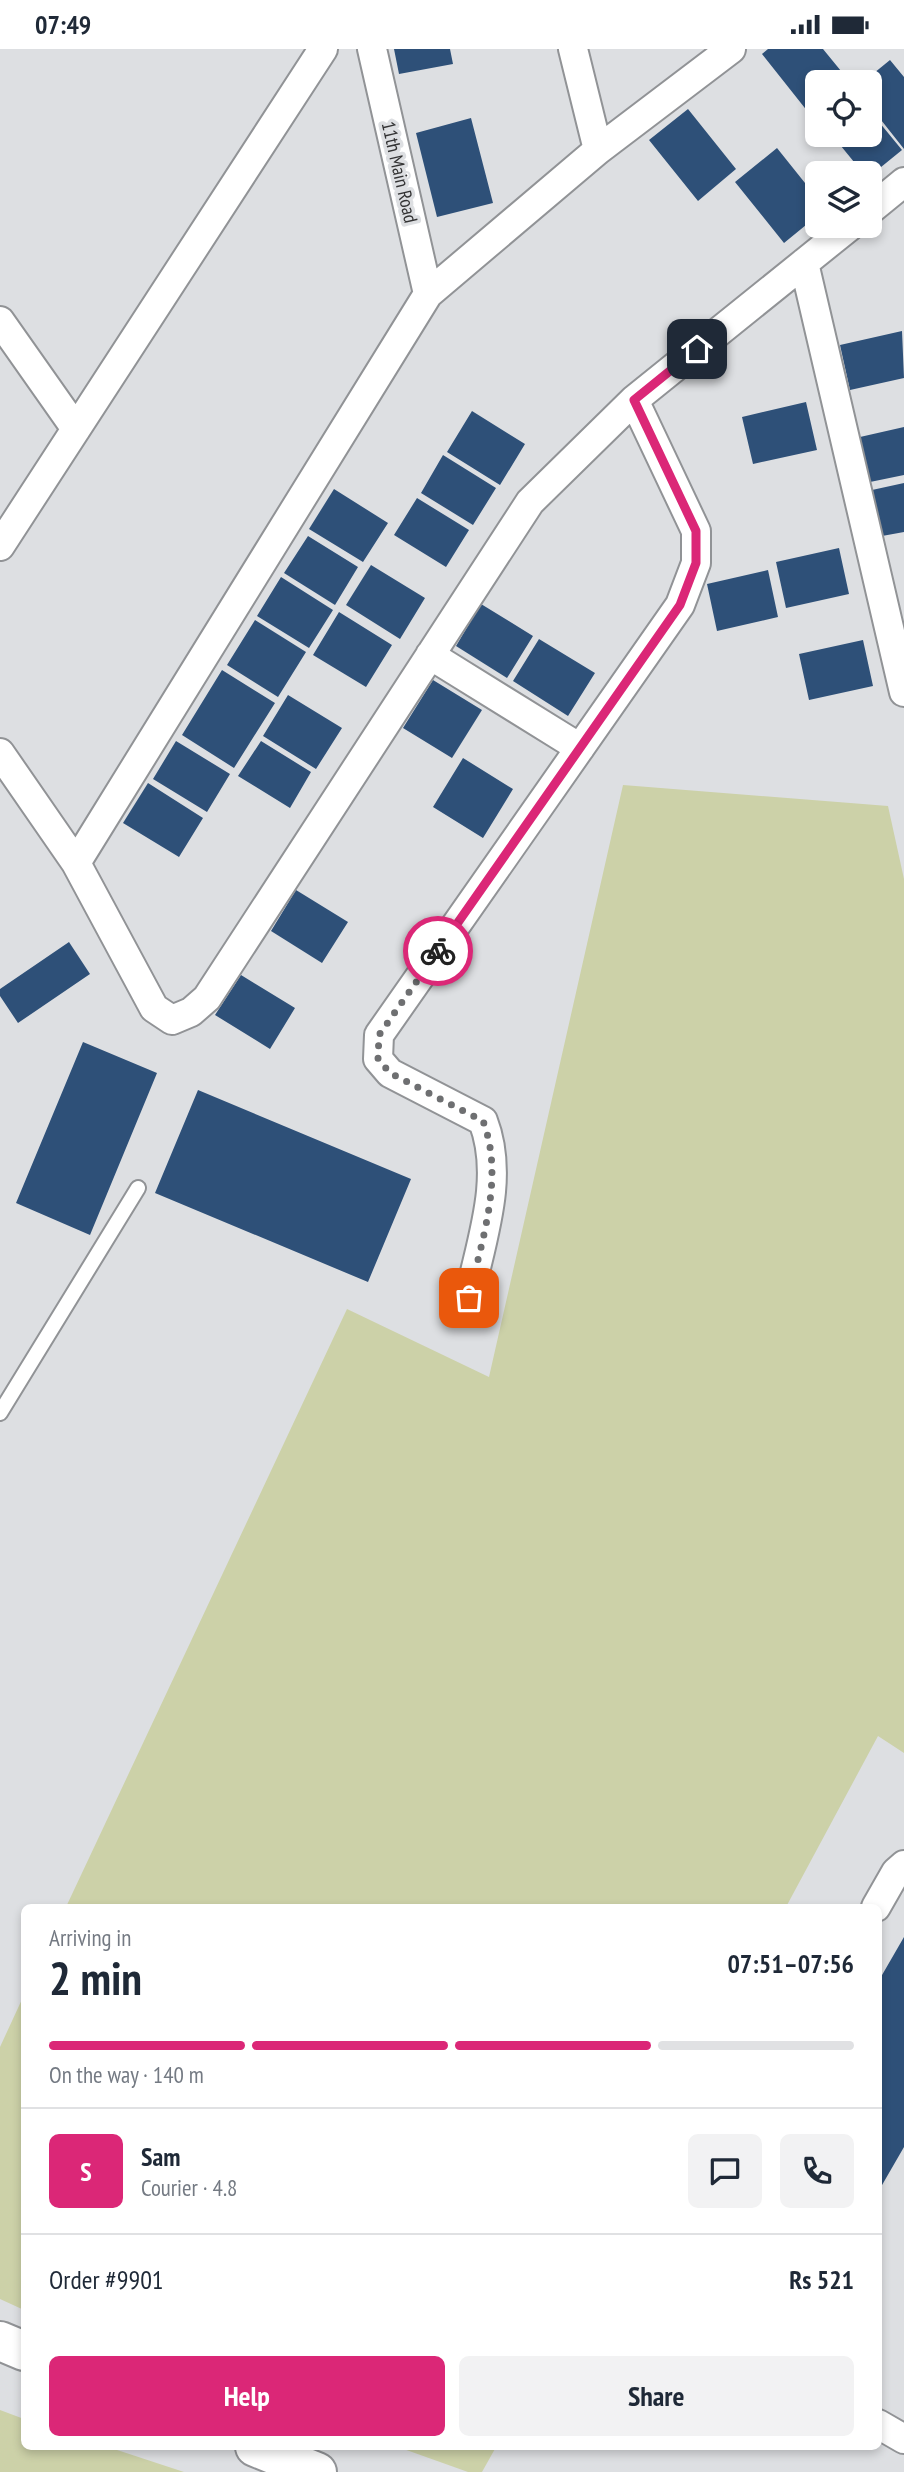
<!DOCTYPE html>
<meta charset="utf-8">
<style>
:root{--surface:#fff;--page:#f2f2f3;--text:#1f2937;--muted:#747a83;--line:#e0e1e3;--accent:#db2777}
body{margin:0;font-family:"PT Sans Narrow",sans-serif;background:var(--page);color:var(--text);height:100vh;display:flex;flex-direction:column;font-size:26px;white-space:nowrap}
*{box-sizing:border-box;margin:0}
p{font-size:23px;color:var(--muted)}
.icon{flex:none;width:38px;height:38px;fill:none;stroke:currentColor;stroke-width:2;stroke-linecap:round;stroke-linejoin:round}
.map{position:relative;flex:1;overflow:hidden}
.details{position:absolute;left:21px;top:1855px;width:861px;height:546px;display:flex;flex-direction:column;background:var(--surface);border-radius:10px;box-shadow:0 4px 10px #0003}
.details>*{flex:none}
.fabs{position:absolute;left:805px;top:21px;display:grid;gap:14px}
.fabs a{display:grid;place-items:center;width:77px;height:77px;border-radius:10px;background:var(--surface);box-shadow:0 4px 10px #0003;font-size:35px}
.pin{position:absolute;display:grid;place-items:center;width:60px;height:60px;color:#fff;margin:-30px;border-radius:14px;box-shadow:0 4px 10px #0006}
.courier{position:absolute;display:grid;place-items:center;width:70px;height:70px;margin:-35px;border:5px solid #db2777;border-radius:50%;background:#fff;color:#222;box-shadow:0 2px 9px #0007}
.headline em{font-style:normal;font-weight:700}
.headline div{display:flex;flex-direction:column-reverse}
.headline{display:flex;align-items:center;justify-content:space-between;height:119px;padding:0 28px}
h1{font-size:46px;font-weight:700;line-height:52px}
.bar{display:grid;grid-template-columns:repeat(4,1fr);gap:10px 7px;align-content:center;height:84px;padding:0 28px}
.bar i{height:9px;border-radius:5px;background:var(--line)}
.bar .current{background:var(--accent)}
.bar p{grid-column:span 4}
.line{display:flex;align-items:center;gap:18px;padding:0 28px;border-top:2px solid var(--line)}
.line div{flex:1}
.round{display:grid;place-items:center;flex:none;width:74px;height:74px;border-radius:10px;background:var(--page)}
.action{display:flex;gap:14px;margin-top:auto;padding:14px 28px}
.action a{flex:1;height:80px;border-radius:10px;background:var(--accent);color:#fff;font-size:28px;font-weight:700;line-height:80px;text-align:center}
.action a+a{background:var(--page);color:var(--text)}
.status{display:flex;justify-content:space-between;align-items:center;height:49px;padding:0 35px;background:var(--surface);direction:ltr}
.status svg{height:19px;fill:currentColor}
.map>svg:first-child{display:block}
.green{fill:#ccd1a8}
.building{fill:#2e5078}
.lines{fill:none;stroke-linecap:round;stroke-linejoin:round}
.lane-casing{stroke:#919396;stroke-width:18}
.street-casing{stroke:#919396;stroke-width:32}
.secondary-casing{stroke:#919396;stroke-width:42}
.lane{stroke:#fff;stroke-width:14}
.street{stroke:#fff;stroke-width:28}
.secondary{stroke:#fff;stroke-width:38}
.done{stroke:#6e6f71;stroke-width:7;stroke-dasharray:0 12.6}
.route{stroke:#db2777;stroke-width:9}
.labels{text-anchor:middle;stroke-width:7;stroke-linejoin:round;paint-order:stroke}
.street-label{font-size:19px;fill:#333334;stroke:#dddfe2}
</style>
<div class="status"><b>07:49</b><svg viewBox="0 0 49 12"><path d="M0 12V9h3v3zM5 12V6h3v6zM10 12V3h3v9zM15 12V0h3v12zM26 1h20v11H26zM47 4h2v5h-2z"/></svg></div>
<div class="map">
<svg width="904" height="2423" viewBox="0 0 904 2423">
<rect width="100%" height="100%" fill="#dddfe2"/>
<!-- green -->
<path class="green" d="M623 736 888 757 904 830V1704L878 1687 786 1858H66L347 1260 489 1328Z
M24 1946V2261L0 2250V1998Z
M0 2361 24 2370V2398H108L184 2423H0Z
M398 2398H496L482 2423H468Z"/>
<!-- building -->
<path class="building" d="M394 0H450L453 15 399 25Z
M768 0H823L850 33H817V64L812 68 762 5Z
M890 11 904 28V100L870 57V33H863Z
M688 60 736 120 698 152 649 91Z
M870 62 902 101 870 127V124H863L832 86H870Z
M471 69 493 154 437 168 416 84Z
M777 99 817 149V167L784 194 735 133Z
M902 282 904 329 850 341 840 296Z
M806 353 817 401 753 415 742 368Z
M472 362 525 395 500 436 447 403Z
M904 378V426L870 433 860 388Z
M443 406 496 439 473 476 421 444Z
M904 434V483L882 487 872 441Z
M334 440 388 474 363 513 309 480Z
M417 449 469 481 446 518 394 486Z
M308 487 358 518 335 556 284 524Z
M839 499 849 545 786 559 776 513Z
M371 516 425 549 400 590 346 556Z
M768 521 778 568 717 582 707 535Z
M281 528 333 561 309 599 257 567Z
M481 555 533 587 507 629 456 597Z
M339 563 392 596 366 638 313 606Z
M255 571 306 603 278 648 227 616Z
M539 590 595 624 568 667 513 632Z
M863 591 873 637 809 651 799 605Z
M222 621 275 654 234 719 182 686Z
M433 631 482 661 452 709 403 679Z
M288 646 342 679 316 720 263 687Z
M176 692 230 725 207 763 153 730Z
M261 692 311 723 290 759 238 727Z
M463 709 513 740 483 789 433 758Z
M148 734 203 769 179 808 123 774Z
M296 841 348 873 322 914 271 882Z
M69 893 90 925 18 974 0 947V940Z
M241 926 295 959 270 1000 215 966Z
M83 993 157 1024 90 1186 16 1154Z
M198 1041 411 1130 368 1233 155 1144Z
M904 1888V2098L878 2143V1933Z"/>
<g class="lines">
<defs>
<path id="lane" d="M0 1364 138 1139"/>
<path id="street" d="M372 0 428 245
M573 0 598 101
M870 161 904 133
M804 214 904 643
M0 272 76 380
M0 497 323 0
M430 606 580 699
M0 704 76 814 154 959 172 971 191 963 207 949 530 453 634 351 850 177
M76 814 428 245 598 101 731 0
M469 1249C481 1191 505 1129 483 1072L390 1024 378 1010 379 986 680 556 696 514V482L634 351
M876 1858 896 1823 904 1816
M878 2375 904 2390"/>
<path id="secondary" d="M0 2292 24 2302
M255 2398 317 2423"/>
</defs>
<!-- lane casing -->
<use href="#lane" class="lane-casing"/>
<!-- street casing -->
<use href="#street" class="street-casing"/>
<!-- secondary casing -->
<use href="#secondary" class="secondary-casing"/>
<!-- lane -->
<use href="#lane" class="lane"/>
<!-- street -->
<use href="#street" class="street"/>
<!-- secondary -->
<use href="#secondary" class="secondary"/>
</g>
<g class="lines">
<!-- done -->
<path class="done" d="M438 902 379 986 378 1010 390 1024 483 1072C505 1129 481 1192 469 1249"/>
<!-- route -->
<path class="route" d="M438 902 680 556 696 514V482L634 351 697 300"/>
</g>
<g class="labels">
<!-- street labels -->
<g class="street-label">
<text transform="translate(400 123) rotate(77)" y="7">11th Main Road</text>
</g>
</g>
</svg>
<div class="fabs">
<a><svg class="icon" aria-label="locate" viewBox="0 0 24 24"><circle cx="12" cy="12" r="6"/><path d="M12 2v4M12 18v4M2 12h4M18 12h4"/></svg></a>
<a><svg class="icon" aria-label="layers" viewBox="0 0 24 24"><path d="M12 4l9 5-9 5-9-5zM3 14l9 5 9-5"/></svg></a>
</div>
<div class="pin" style="left:469px;top:1249px;background:#ea580c"><svg class="icon" aria-label="bag" viewBox="0 0 24 24"><path d="M5 8h14l-1 12H6zM9 8a3 3 0 0 1 6 0"/></svg></div>
<div class="pin" style="left:697px;top:300px;background:#1f2937"><svg class="icon" aria-label="home" viewBox="0 0 24 24"><path d="M3 11l9-7 9 7M6 9v11h12V9"/></svg></div>
<div class="courier" style="left:438px;top:902px"><svg class="icon" aria-label="bike" viewBox="0 0 24 24"><circle cx="6" cy="16" r="4"/><circle cx="18" cy="16" r="4"/><path d="M6 16l4-8h5l3 8M10 8l3 8H6M13 5h3"/></svg></div>
<section class="details">
<div class="headline"><div><h1>2 min</h1><p>Arriving in</p></div><em>07:51–07:56</em></div>
<div class="bar"><i class="current"></i><i class="current"></i><i class="current"></i><i></i><p>On the way · 140 m</p></div>
<div class="line" style="height:126px"><b class="round" style="background:var(--accent);color:#fff">S</b><div><b>Sam</b><p>Courier · 4.8</p></div><a class="round"><svg class="icon" aria-label="chat" viewBox="0 0 24 24"><path d="M4 5h16v11H9l-5 4z"/></svg></a><a class="round"><svg class="icon" aria-label="phone" viewBox="0 0 24 24"><path d="M5 4h4l2 5-3 2q2 4 5 5l2-3 5 2v4C11 20 4 13 5 4z"/></svg></a></div>
<div class="line" style="height:91px"><div>Order #9901</div><b>Rs 521</b></div>
<div class="action"><a>Help</a><a>Share</a></div>
</section>
</div>
